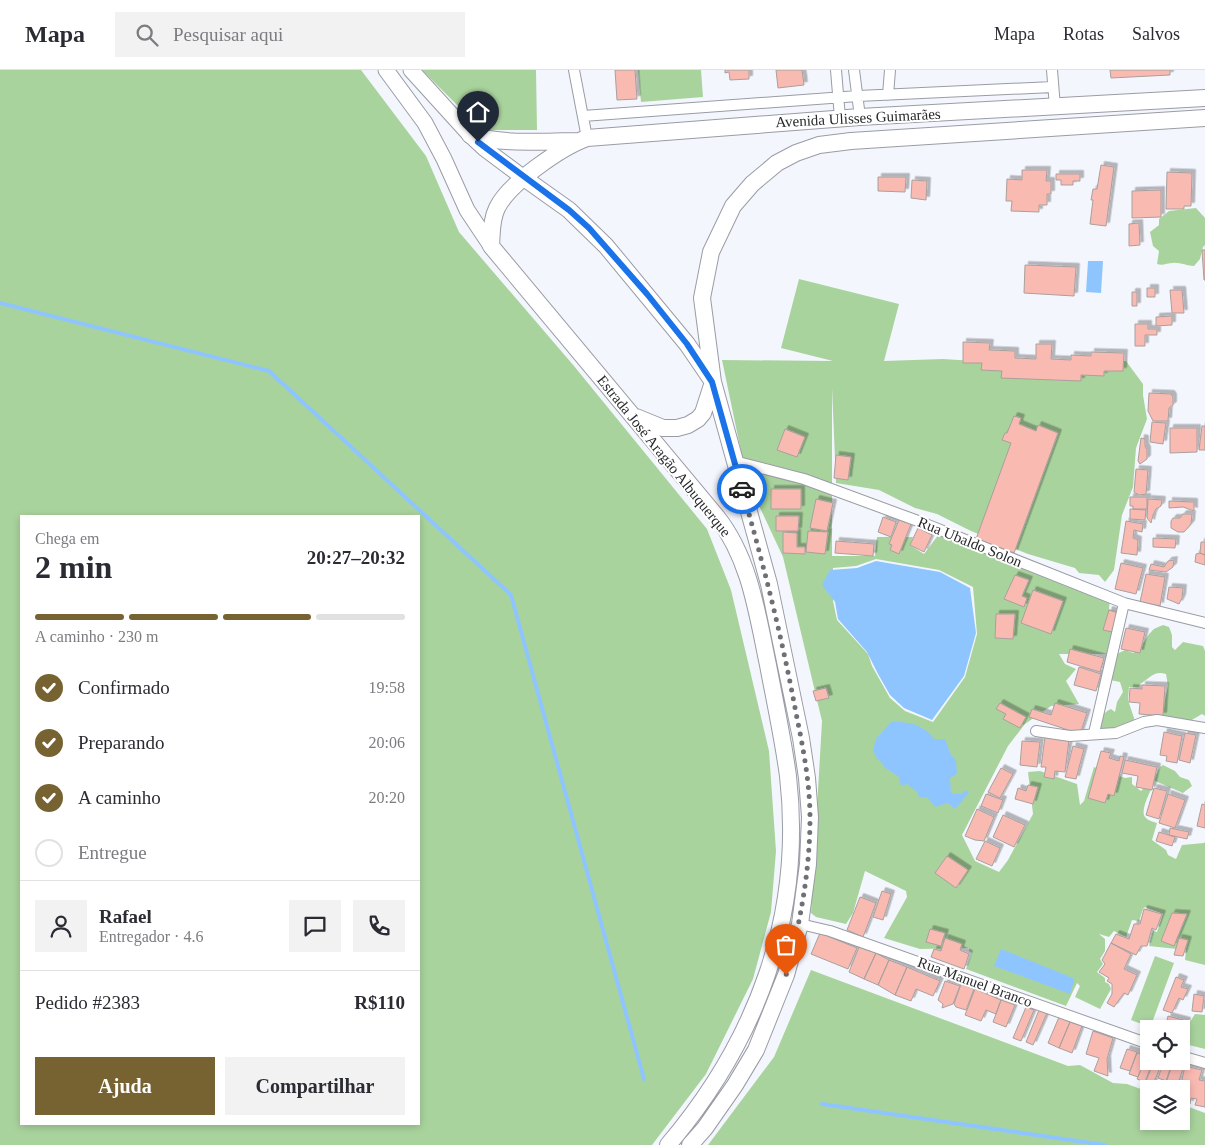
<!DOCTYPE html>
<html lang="pt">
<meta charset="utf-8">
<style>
:root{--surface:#fff;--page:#f2f2f3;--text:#2b2b33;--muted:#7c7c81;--line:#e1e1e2;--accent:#776332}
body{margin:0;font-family:Georgia,serif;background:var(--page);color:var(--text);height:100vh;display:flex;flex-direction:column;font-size:19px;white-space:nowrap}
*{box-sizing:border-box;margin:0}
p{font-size:16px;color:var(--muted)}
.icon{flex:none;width:28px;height:28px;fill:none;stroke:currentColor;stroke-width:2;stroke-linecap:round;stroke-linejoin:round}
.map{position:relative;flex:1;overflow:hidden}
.panel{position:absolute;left:20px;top:445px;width:400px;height:610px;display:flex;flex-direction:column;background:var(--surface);border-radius:0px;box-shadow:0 2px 8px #0003}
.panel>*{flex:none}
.tools{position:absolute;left:1140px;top:950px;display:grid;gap:10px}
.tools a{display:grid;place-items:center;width:50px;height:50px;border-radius:0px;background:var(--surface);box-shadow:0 2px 8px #0003;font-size:25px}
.pin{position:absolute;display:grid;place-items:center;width:42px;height:42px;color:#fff;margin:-51px -21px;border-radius:50% 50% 50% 0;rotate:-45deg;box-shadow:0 0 5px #0007}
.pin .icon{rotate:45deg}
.courier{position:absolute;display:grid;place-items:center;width:50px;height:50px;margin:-25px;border:4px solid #1a73e8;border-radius:50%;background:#fff;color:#222;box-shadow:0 1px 6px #0007}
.head em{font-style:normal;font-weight:700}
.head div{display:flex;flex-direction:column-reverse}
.head{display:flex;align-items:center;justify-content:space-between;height:85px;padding:0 15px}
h1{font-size:32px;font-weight:700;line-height:38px}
.bar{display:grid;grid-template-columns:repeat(4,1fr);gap:8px 5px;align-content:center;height:60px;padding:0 15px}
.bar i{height:6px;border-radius:4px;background:var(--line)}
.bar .on{background:var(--accent)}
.bar p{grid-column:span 4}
.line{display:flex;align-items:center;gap:12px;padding:0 15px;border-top:1px solid var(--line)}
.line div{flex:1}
.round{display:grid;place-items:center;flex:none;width:52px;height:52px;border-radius:0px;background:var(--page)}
ol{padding:0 15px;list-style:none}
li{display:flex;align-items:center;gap:15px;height:55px}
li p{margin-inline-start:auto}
li .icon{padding:5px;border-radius:50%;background:var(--accent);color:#fff;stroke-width:4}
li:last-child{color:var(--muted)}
li i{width:28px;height:28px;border:2px solid var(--line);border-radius:50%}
.button{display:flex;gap:10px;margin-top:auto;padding:10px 15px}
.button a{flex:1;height:58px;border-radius:0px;background:var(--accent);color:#fff;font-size:20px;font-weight:700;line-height:58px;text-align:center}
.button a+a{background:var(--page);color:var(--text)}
header{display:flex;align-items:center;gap:30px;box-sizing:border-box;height:70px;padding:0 25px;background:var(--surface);border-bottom:1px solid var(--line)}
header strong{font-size:24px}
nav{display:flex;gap:28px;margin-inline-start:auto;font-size:18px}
.search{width:350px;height:45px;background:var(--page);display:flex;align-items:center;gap:12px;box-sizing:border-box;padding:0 18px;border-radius:0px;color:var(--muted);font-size:19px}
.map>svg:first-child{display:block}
.green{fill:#a9d39d;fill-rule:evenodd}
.water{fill:#8fc5fe}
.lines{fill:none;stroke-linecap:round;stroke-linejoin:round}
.stream{stroke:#8fc5fe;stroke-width:4}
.building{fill:#f9bab2;stroke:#aa9f9d;filter:url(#shadow)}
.minor-casing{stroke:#9a9ca5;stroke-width:12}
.secondary-casing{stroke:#9a9ca5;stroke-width:17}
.primary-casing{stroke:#9a9ca5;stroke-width:18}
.minor{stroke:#fff;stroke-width:10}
.secondary{stroke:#fff;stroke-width:15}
.primary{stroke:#fff;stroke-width:16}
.done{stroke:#6f7075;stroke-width:5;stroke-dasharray:0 9}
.route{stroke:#1a73e8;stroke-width:6}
.labels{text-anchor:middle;stroke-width:4;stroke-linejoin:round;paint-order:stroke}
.street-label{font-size:15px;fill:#27282b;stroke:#fff}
</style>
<header>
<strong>Mapa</strong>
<div class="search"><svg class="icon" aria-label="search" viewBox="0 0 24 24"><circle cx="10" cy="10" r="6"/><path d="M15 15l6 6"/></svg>Pesquisar aqui</div>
<nav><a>Mapa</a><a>Rotas</a><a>Salvos</a></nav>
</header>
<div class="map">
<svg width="1205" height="1075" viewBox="0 0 1205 1075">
<defs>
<filter id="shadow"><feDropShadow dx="3.5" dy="-3.5" stdDeviation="0" flood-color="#0004"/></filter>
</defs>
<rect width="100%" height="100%" fill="#f4f6fe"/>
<!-- green -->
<path class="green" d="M0 0H361L426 86 459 162 574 296 707 459 731 520 769 681 776 781 771 842 753 909 706 1004 652 1075H0ZM21 446H419V1054H21Z
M422 0H536L537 60H489L474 52Z
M638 0H701L703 27 641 32Z
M1196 138 1205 148V175L1203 177 1200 189 1194 196C1188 196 1178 192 1173 193 1167 193 1163 196 1157 194L1159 181 1153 176 1150 162 1159 155V149L1169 141Z
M799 209 899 234 884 291 943 289 1024 294 1126 291 1143 314V325L1147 349 1136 378 1133 417 1122 445 1114 500 1105 512 1099 505 1079 503 1075 498 1028 484 971 461 937 444 915 438 879 420 836 413 832 318V486H875L877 467H913L910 475 924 484 939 464 1110 529 1109 539 1118 542 1111 584H1059L1065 594 1076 599 1066 611 1079 634 1051 636 1025 654 1008 676 962 765 975 791 999 802 1008 790 1033 744 1028 702 1040 701 1077 714 1080 735 1084 731 1094 697 1125 708 1132 707V714L1141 721 1156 705 1160 697 1163 695 1175 701 1180 707 1189 710 1192 716 1183 723 1155 711C1152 719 1138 742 1146 748 1149 751 1154 752 1157 753L1152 770 1166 780 1168 785 1176 789 1182 775 1204 773 1205 772V895L1185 890 1186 880 1149 876 1153 861 1157 862 1163 844 1145 837 1143 839 1139 851 1132 850 1126 867 1114 861 1109 867 1099 864 1105 869V881L1100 889 1103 894 1097 902 1105 908V912L1109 914 1111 919 1100 939 1075 927 1080 916 1077 913 1066 936 966 899 972 883 969 881V878L920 879 884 868 907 827 906 821 865 801 853 843 846 854 816 847 811 843 822 651 783 487 747 410 722 290 833 291 781 278ZM876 489 939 500 973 517 977 564 965 607 933 652 905 641 890 628 872 596 868 584 837 550 833 531V498L856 496Z
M1163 555 1169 557 1172 565V577L1175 580 1183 572 1203 576 1205 581V646L1202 644 1190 651 1161 648 1168 616 1166 604C1154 600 1150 608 1140 614L1139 617H1129L1128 630 1136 654 1125 657 1118 656 1109 660 1098 658C1100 649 1102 643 1111 639L1115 642 1117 632 1123 622 1120 612 1110 610 1115 585 1125 580 1133 583C1144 578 1144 568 1152 561 1154 558 1159 557 1163 555Z
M1155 886 1174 893 1153 950 1164 954 1163 959H1154L1131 950Z
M811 900 1068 996 1080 995 1113 1013 1127 1014 1149 1022V1051H1181V1034L1205 1043V1075H708L774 987Z
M1195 944 1205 945V979L1185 974 1188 955Z"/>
<!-- water -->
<path class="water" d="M1088 191H1103L1101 223 1086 222Z
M876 491 940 502 970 518 976 563 964 606 932 650 904 638 890 625 878 604 867 582 838 549 835 532 822 515 830 500 857 498Z
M891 652C907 651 925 655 934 669H945L951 685 956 690 957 704 950 708 951 723C957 724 962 725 966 720L969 723 955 739 948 733 935 737 928 728 919 727 917 722 907 714 901 716 899 707 884 697 883 694 877 689 873 680 876 669Z
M1001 879 1073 908 1074 911 1070 924 994 896Z"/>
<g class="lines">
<!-- stream -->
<path class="stream" d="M0 233 269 301 511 525 644 1009
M822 1034 1105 1075"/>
</g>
<!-- building -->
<path class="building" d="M615 0H635L637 29 617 30Z
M725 0H749V9L730 10 729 2 725 3Z
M776 0H802L804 15 778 18Z
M1110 0H1170V5L1111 8Z
M1101 95 1114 97 1106 156 1090 154 1093 130H1091L1093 119H1097Z
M1022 100H1047L1046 111H1051V124H1047V135H1039V142L1011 141 1012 131H1006L1007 109 1022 110Z
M1167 102 1192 103 1191 136H1184V139H1166Z
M1056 104H1080V111H1073V115H1061V110H1056Z
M878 107H906L905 122 878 121Z
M912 110 927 111 926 130 911 128Z
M1161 120V147L1132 148V121Z
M1139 153 1140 175 1129 176V154Z
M1202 180H1205V210H1204Z
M1025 195 1076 197 1074 226 1024 223Z
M1147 218H1155V227H1147Z
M1170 220H1182L1184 243H1172Z
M1132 222H1137V236H1132Z
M1172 246V255L1156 256V247Z
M1135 254H1148V259H1157V265H1145V276H1135Z
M963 272 990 273 989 280 1015 281V288L1036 289V274H1052L1051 289 1071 290V285L1091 286V282L1124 283 1123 301H1104V306L1081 305V311L1001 308 1002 301 981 300 982 293H963Z
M1149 323 1171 324 1173 327V335L1169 338 1168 351H1153L1148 341Z
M1014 346 1021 348 1019 354 1036 361 1038 355 1058 363 1014 483 976 469 1011 373 1002 370 1005 363H1007Z
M1152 352 1166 353 1163 374 1150 372Z
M1202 356H1205V380H1199Z
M1170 358H1197V382L1170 383Z
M785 359 805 367 797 387 777 380Z
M1141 368 1145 369V376L1147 380V389L1140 394 1138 391Z
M836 385 851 387 848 410 834 408Z
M1136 399 1148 400 1146 424 1139 425 1134 422Z
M771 419H801V439H771Z
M1130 427H1147V439H1133V436H1130Z
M816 429 833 433 827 461 810 458Z
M1148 429 1162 430 1161 436 1156 439 1153 445 1151 453 1147 448Z
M1169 431 1194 432V441L1183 437 1169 438Z
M1130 439 1146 440 1145 450 1130 449Z
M1183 444H1192L1191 454 1184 462H1178L1171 458V451L1173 448H1180Z
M776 446H799L798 461H776Z
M883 447 896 452 891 467 878 462Z
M899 450 911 454 899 484 890 480 892 475 889 474Z
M1126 451 1143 454 1142 462 1134 460 1133 468 1138 470 1137 485 1121 483Z
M918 458 932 465 924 482 910 475Z
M808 461 828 462 825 484 806 482Z
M783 462 797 463V477H805V484L783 483Z
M1153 468 1176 469 1175 478 1153 477Z
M836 471 874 474 873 486 835 483Z
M1201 472H1205V485L1200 483Z
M1200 483 1205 485V495L1195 492 1196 484Z
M1174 490 1173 497 1166 502 1149 500 1151 494 1164 497 1168 491Z
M1121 493 1143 498 1136 524 1115 519Z
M1146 504 1165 507 1160 536 1140 532Z
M1015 505 1029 510 1022 526 1027 528 1024 537 1004 529Z
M1169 517 1183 518 1182 528 1179 534 1167 529Z
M1033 520 1063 531 1051 564 1021 553Z
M1109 540 1118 543 1112 562 1103 560Z
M996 544H1015L1013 569 995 568Z
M1126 558 1145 562 1140 583 1121 579Z
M1070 579 1104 588 1100 602 1067 592Z
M1079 597 1101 604 1096 621 1074 615Z
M1142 615 1165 616 1163 646 1139 644 1140 633 1129 632 1130 618 1142 619Z
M826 618 829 628 816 631 813 621Z
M1000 633 1026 647 1020 658 1003 649 1006 644 996 639Z
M1055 633 1087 643 1080 664 1029 647 1032 639 1051 645Z
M1164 662 1182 666 1177 693 1166 691 1167 686 1160 685Z
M1185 663 1196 665 1190 693 1179 690Z
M1045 667 1069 670 1065 702 1055 701 1054 709 1044 707 1046 697H1041Z
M1022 671 1040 672 1037 697 1020 695Z
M1073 676 1084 679 1076 709 1065 707Z
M1101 681 1111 683 1109 688 1119 691 1120 686 1124 687 1114 726 1108 724 1105 733 1088 728Z
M1125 690 1157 697 1152 720 1136 717 1138 706 1122 703Z
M1001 698 1013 704 1000 728 988 722Z
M1028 715 1038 717 1033 734 1015 729 1018 718 1026 721Z
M1154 718 1167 721 1159 749 1146 745Z
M986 724 1003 730 998 743 981 736Z
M1168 724 1185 730 1175 758 1159 753Z
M1202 734 1205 735V758L1197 756Z
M977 739 994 747 984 771 975 770 965 766Z
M1003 745 1025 755 1014 777 993 767Z
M1170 758 1189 762 1187 769 1169 765Z
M1159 762 1175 767 1172 776 1156 771Z
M985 771 1000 778 992 796 976 789Z
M947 786 968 800 956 818 935 803Z
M882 821 891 824 883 850 873 847Z
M860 827 876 833 863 867 847 860Z
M1144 839 1162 844 1156 860 1152 858 1147 876H1141L1136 885 1111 873 1116 864 1129 869 1134 854H1140Z
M1172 843 1187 844 1174 876 1161 871Z
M930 859 945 863 941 876 926 872Z
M820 863 857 878 848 899 811 884Z
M945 868 962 874 960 880 969 884 964 899 931 887 934 879 941 881Z
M1179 868 1188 870 1183 886 1174 885Z
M1111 873 1131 884 1124 899 1137 905 1128 925 1124 923 1114 937 1107 933 1112 924V914L1107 911 1109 908 1099 902 1105 894 1102 890Z
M859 877 876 883 864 909 849 902Z
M876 883 889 890 878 915 864 909Z
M889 890 907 897 895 925 878 915Z
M907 897 940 911 933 926 916 919 911 931 895 925Z
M1176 907 1184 910 1181 917 1188 919 1183 930 1179 928 1172 943 1163 940Z
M945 911 960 916 953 934 942 938 943 934 938 930Z
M961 914 974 919 966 940 956 937 954 934Z
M975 919 1001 930 996 944 986 940 981 951 965 945Z
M1194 924 1204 926 1202 942 1192 941Z
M1001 930 1015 935 1006 957 993 952Z
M1026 937 1034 940 1021 971 1013 968Z
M1039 940 1047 943 1033 975 1026 972Z
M1168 946 1187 951 1184 963H1181V959H1176V957V959H1165Z
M1059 947 1070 952 1059 978 1048 973Z
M1070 952 1082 956 1072 983 1059 978Z
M1093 961 1113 968 1107 989 1108 1006 1094 1001 1099 988 1086 984Z
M1127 979 1137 982 1130 1001 1120 998Z
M1137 983 1146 986 1138 1007 1129 1004Z
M1148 983 1149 991H1153L1145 1012 1137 1009Z
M1154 991H1163L1153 1014 1146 1011Z
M1164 991 1172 993 1166 1011 1158 1008Z
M1173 992 1184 996 1176 1019 1170 1017 1164 1019Z
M1185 996 1202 1000 1199 1010 1205 1011V1037L1195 1035 1197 1029 1191 1028 1190 1034 1183 1033 1184 1026H1181V1019H1180Z"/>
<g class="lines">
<defs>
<path id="minor" d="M574 0 587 68
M836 0 840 48
M854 0 860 47
M1052 0 1055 37
M888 25 890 0
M583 46 858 26 1053 17
M734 391 804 409 918 451 1124 533 1205 553
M1036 661 1070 666 1116 663 1144 652 1157 650 1205 658
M1094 663 1124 533
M800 854 830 861 1149 974
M1181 986 1205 993"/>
<path id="secondary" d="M386 0 425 53 444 89 467 140 491 176
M411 0 470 65 485 79 524 108"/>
<path id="primary" d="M470 65C505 75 543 71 579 71
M524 108 569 140 606 176 687 274 713 312 769 514 801 668 807 708 810 747 808 794 800 854 786 905 756 980 735 1015 705 1058 690 1075
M636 347 663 358H677L688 355 698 349 703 343 713 312 702 228 711 182 733 136 752 114 777 93 796 83 819 75 851 71 1205 48
M668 1075C757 970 804 845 788 706 783 669 775 632 768 595 757 543 750 489 717 447L491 176C492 163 491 150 497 138 509 113 562 77 587 68L860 47 1205 28"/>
</defs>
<!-- minor casing -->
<use href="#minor" class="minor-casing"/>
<!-- secondary casing -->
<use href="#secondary" class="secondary-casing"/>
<!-- primary casing -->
<use href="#primary" class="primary-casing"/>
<!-- minor -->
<use href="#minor" class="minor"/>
<!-- secondary -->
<use href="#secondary" class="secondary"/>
<!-- primary -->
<use href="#primary" class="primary"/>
</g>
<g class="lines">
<!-- done -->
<path class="done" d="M742 419C763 493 782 567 796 643 803 677 810 713 810 748 810 801 800 854 786 905"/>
<!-- route -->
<path class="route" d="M478 72 569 140 589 158 647 224 687 274 712 312 742 419"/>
</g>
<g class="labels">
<!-- street labels -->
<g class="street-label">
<text transform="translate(858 48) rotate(-3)" y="5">Avenida Ulisses Guimarães</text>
<text transform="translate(664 386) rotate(51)" y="5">Estrada José Aragão Albuquerque</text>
<text transform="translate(970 472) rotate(22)" y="5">Rua Ubaldo Solon</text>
<text transform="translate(975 912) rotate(20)" y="5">Rua Manuel Branco</text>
</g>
</g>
</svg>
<div class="tools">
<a><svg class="icon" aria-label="locate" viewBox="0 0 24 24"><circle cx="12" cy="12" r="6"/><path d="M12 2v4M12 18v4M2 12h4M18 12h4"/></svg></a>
<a><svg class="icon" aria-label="layers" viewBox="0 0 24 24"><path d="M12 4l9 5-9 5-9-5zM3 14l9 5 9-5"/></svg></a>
</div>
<div class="pin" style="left:786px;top:905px;background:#ea580c"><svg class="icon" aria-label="bag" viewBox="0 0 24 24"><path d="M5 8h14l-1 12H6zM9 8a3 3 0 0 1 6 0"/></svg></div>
<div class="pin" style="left:478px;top:72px;background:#1f2937"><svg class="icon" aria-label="home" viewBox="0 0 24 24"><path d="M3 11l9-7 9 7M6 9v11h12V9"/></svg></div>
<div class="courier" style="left:742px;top:419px"><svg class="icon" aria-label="car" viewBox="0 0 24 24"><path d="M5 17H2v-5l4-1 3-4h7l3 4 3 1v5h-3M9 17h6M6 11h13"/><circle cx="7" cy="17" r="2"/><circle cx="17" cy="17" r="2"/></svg></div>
<section class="panel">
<div class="head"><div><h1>2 min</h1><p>Chega em</p></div><em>20:27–20:32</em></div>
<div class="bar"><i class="on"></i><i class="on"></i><i class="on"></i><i></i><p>A caminho · 230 m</p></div>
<ol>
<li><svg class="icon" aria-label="check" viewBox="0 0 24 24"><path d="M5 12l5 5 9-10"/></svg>Confirmado<p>19:58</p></li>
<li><svg class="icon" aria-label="check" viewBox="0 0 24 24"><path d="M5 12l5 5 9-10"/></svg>Preparando<p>20:06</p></li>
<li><svg class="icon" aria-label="check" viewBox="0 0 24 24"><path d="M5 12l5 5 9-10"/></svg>A caminho<p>20:20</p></li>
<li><i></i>Entregue</li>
</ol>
<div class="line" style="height:90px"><a class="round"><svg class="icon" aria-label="person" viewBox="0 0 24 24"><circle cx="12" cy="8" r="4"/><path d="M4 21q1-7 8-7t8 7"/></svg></a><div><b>Rafael</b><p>Entregador · 4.6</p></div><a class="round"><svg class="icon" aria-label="chat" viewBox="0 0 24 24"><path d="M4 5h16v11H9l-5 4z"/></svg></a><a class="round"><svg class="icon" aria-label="phone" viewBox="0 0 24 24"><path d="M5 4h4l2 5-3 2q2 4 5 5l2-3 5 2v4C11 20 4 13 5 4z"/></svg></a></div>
<div class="line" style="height:65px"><div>Pedido #2383</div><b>R$110</b></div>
<div class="button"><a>Ajuda</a><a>Compartilhar</a></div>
</section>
</div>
